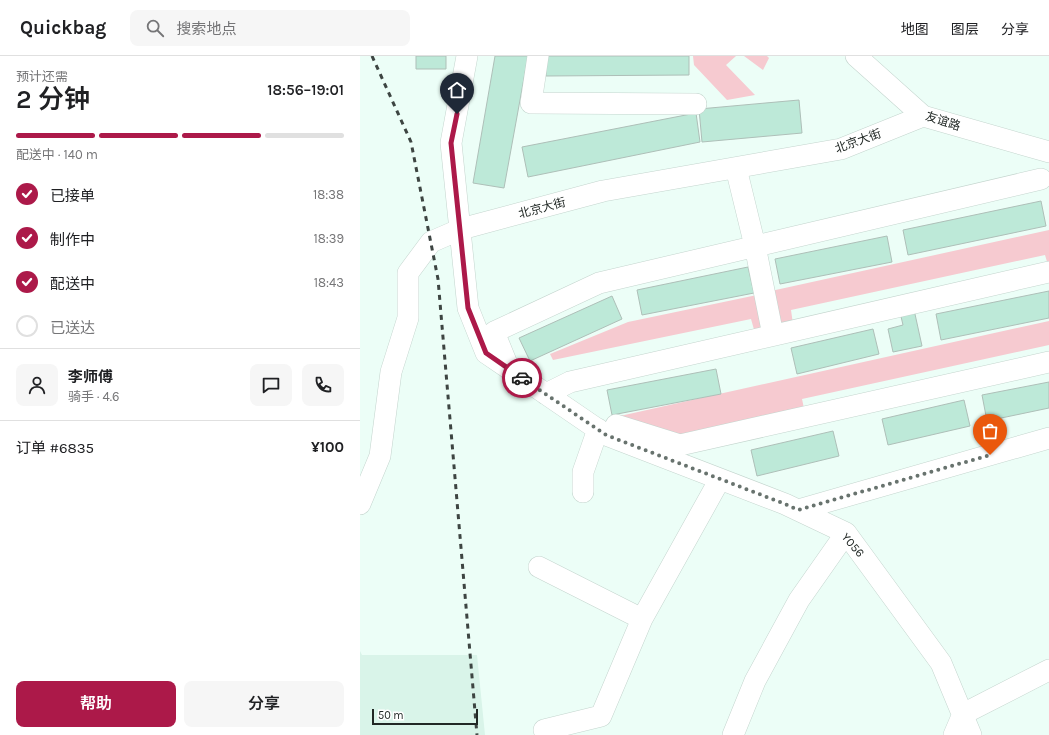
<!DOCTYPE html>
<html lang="zh">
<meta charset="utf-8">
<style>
:root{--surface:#fff;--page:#f6f6f6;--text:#202124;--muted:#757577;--line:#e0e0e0;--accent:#ac1949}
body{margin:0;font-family:Karla,"Noto Sans SC",sans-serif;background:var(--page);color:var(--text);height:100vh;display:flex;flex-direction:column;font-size:15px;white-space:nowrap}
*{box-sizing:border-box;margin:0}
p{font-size:13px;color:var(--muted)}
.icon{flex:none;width:22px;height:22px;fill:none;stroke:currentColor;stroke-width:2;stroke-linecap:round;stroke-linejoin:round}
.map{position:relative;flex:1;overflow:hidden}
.sheet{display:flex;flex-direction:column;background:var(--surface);width:360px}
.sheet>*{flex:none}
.scale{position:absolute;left:12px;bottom:10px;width:106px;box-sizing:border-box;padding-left:4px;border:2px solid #212825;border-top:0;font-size:11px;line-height:14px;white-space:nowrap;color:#212825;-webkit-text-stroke:3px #fff;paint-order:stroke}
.pin{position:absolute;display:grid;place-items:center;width:34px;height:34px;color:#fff;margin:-41px -17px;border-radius:50% 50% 50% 0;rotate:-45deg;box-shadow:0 0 4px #0007}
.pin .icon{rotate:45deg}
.courier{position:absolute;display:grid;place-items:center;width:40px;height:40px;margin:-20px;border:3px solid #ac1949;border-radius:50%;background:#fff;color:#222;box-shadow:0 1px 5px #0007}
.summary em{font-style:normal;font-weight:600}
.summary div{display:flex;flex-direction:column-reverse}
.summary{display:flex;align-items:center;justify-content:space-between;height:68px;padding:0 16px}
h1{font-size:26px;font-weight:600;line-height:30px}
.bar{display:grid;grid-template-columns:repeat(4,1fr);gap:6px 4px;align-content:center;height:48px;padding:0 16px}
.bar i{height:5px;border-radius:3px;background:var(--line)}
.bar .active{background:var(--accent)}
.bar p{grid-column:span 4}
.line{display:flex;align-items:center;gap:10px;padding:0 16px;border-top:1px solid var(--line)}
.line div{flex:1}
.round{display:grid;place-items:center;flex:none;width:42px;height:42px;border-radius:8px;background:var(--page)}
ol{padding:0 16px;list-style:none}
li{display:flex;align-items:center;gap:12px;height:44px}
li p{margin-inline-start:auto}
li .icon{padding:4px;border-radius:50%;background:var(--accent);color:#fff;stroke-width:4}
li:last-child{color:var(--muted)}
li i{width:22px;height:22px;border:2px solid var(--line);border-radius:50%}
.action{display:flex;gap:8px;margin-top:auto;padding:8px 16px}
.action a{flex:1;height:46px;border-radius:8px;background:var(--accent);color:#fff;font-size:16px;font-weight:600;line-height:46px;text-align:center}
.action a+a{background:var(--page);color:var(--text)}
header{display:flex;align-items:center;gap:24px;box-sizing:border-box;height:56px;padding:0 20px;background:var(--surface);border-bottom:1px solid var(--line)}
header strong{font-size:19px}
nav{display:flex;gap:22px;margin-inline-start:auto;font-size:14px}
.search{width:280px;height:36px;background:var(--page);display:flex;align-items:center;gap:10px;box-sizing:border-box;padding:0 14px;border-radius:8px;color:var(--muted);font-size:15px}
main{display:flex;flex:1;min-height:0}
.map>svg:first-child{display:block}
.built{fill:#d9f4e9}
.green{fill:#f6cad0}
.building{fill:#bde9d8;stroke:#aebfb8}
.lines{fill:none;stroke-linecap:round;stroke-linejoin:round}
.minor-casing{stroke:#c4d5ce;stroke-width:22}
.minor{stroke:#fff;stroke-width:21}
.rail{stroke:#3d4542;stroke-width:3;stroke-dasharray:5 5;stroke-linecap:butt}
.done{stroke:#68736e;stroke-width:4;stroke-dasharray:0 7.2}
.route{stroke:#ac1949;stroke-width:5}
.labels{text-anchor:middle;stroke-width:3;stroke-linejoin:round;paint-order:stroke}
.street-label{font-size:12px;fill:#212825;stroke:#fff}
</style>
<header>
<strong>Quickbag</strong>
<div class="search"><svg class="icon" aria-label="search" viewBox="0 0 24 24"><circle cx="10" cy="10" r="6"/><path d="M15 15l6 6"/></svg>搜索地点</div>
<nav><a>地图</a><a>图层</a><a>分享</a></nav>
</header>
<main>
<section class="sheet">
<div class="summary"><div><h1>2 分钟</h1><p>预计还需</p></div><em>18:56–19:01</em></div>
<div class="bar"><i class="active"></i><i class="active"></i><i class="active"></i><i></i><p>配送中 · 140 m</p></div>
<ol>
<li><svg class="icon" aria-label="check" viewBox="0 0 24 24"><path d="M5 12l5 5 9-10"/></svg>已接单<p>18:38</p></li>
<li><svg class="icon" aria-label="check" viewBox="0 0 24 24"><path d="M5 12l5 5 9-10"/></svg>制作中<p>18:39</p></li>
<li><svg class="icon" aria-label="check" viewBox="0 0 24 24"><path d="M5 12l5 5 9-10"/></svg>配送中<p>18:43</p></li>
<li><i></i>已送达</li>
</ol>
<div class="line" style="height:72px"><a class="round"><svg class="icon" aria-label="person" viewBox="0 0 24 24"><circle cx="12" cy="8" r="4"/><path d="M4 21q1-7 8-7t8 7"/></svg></a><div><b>李师傅</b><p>骑手 · 4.6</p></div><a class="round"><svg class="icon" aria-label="chat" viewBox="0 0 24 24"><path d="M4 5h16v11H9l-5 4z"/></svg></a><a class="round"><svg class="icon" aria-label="phone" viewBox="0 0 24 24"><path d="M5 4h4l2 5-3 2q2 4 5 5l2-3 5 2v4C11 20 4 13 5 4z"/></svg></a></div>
<div class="line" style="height:52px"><div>订单 #6835</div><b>¥100</b></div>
<div class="action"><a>帮助</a><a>分享</a></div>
</section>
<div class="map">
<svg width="689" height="679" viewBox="0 0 689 679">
<rect width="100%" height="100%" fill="#ecfef7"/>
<!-- built -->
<path class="built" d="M0 595 2 599H117L125 679H0Z"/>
<!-- green -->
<path class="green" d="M333 0H376L366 9 395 39 367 44 334 9Z
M384 0H407L409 2 403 14Z
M689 174V209H688L685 199 431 254 433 268 424 269 418 266 411 235Z
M397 239 403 271 395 277 391 263 193 304 190 298 268 266Z
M689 265V289L442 343 445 357 319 385 251 362Z"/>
<!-- building -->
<path class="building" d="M56 0H86V13H56Z
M135 0H168L144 132 113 127Z
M186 0H329V19L186 20Z
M439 44 442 77 342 86 339 53Z
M336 57 340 86 168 121 162 91Z
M681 145 686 170 548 199 543 174Z
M527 180 532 206 420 228 415 203Z
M388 211 394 237 282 259 277 234Z
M689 235V262L581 284 576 258Z
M252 240 262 263 170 305 159 282Z
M553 249 562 290 533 296 528 273 543 269 539 252Z
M513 273 519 298 437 318 431 292Z
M356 313 361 338 252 359 247 334Z
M689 326V352L627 365 622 339Z
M604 344 610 370 528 389 522 363Z
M473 375 479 400 397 420 391 394Z"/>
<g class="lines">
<defs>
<path id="minor" d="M107 0 91 87 108 252 126 297 246 379 425 448 486 477 581 607 611 679
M178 0 171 47 336 48
M496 0 563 60 689 96
M376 112 395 190 413 279
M149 313 134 276 239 227 681 123
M186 338 210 326 689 216
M256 369 320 389 689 306
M223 436V416L238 373
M0 448 20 400 31 316 48 262V217L71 186 101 173 243 135 481 93 563 60
M438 454 689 382
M179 511 282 563
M184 674 241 660 282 563 360 423
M373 679 395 625 439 544 486 477
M594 679 603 658 689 614"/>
</defs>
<!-- minor casing -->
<use href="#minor" class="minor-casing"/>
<!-- minor -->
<use href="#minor" class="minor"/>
<!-- rail -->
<path class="rail" d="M12 0 51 86 78 223 117 679"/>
</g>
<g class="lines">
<!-- done -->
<path class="done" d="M162 322 246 379 425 448 438 454 630 399"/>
<!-- route -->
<path class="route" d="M97 58 91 87 108 252 126 297 162 322"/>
</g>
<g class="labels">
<!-- street labels -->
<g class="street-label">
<text transform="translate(583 65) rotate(18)" y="4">友谊路</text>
<text transform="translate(498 85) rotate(-20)" y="4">北京大街</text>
<text transform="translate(182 152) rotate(-15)" y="4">北京大街</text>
<text transform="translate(493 489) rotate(49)" y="4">Y056</text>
</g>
</g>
</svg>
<div class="scale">50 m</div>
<div class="pin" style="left:630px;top:399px;background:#ea580c"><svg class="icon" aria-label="bag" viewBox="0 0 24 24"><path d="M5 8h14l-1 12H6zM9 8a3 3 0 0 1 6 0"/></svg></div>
<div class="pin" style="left:97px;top:58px;background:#1f2937"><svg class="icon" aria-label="home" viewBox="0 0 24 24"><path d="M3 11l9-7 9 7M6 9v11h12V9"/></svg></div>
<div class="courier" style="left:162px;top:322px"><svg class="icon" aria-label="car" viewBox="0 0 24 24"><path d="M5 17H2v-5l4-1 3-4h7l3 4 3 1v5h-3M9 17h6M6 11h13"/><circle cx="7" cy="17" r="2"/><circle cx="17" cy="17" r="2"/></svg></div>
</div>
</main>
